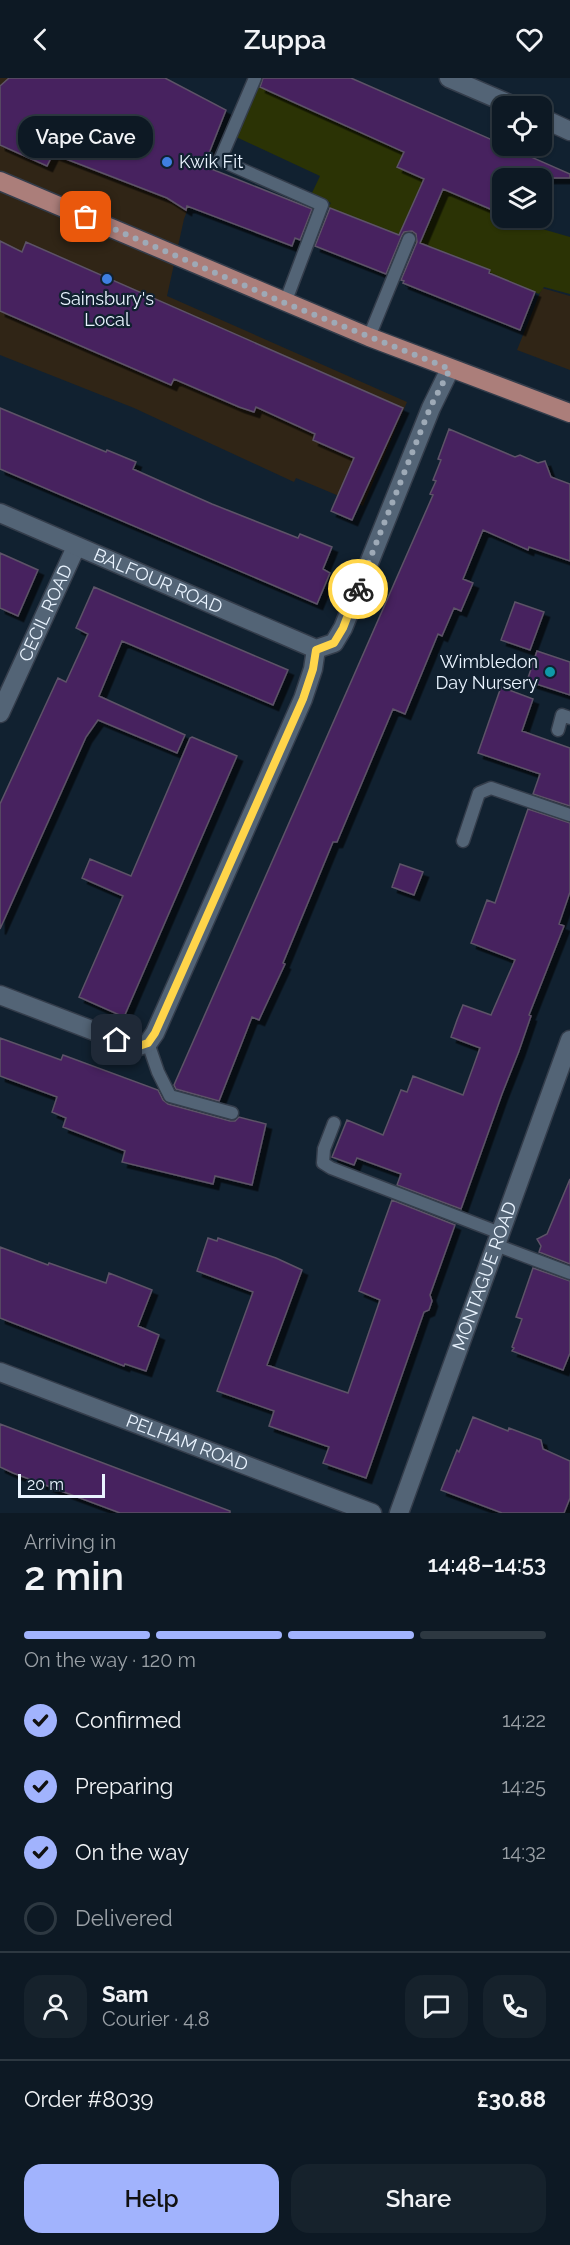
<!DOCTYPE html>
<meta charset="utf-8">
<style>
:root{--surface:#0d1924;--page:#16222c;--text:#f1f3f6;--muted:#9aa0a6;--line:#2d3841;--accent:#a1b3fd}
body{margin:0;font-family:Raleway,sans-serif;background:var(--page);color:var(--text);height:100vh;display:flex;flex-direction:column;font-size:22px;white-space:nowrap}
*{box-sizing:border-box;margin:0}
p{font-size:20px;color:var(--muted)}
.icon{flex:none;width:33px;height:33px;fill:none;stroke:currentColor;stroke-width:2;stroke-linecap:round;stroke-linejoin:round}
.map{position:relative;height:1435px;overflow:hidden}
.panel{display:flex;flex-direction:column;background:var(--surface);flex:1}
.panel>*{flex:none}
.buttons{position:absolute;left:492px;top:18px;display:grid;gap:12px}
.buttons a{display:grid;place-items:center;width:60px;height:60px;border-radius:12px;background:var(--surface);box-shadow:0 2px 4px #0004,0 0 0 2px var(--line);font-size:30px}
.scale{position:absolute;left:18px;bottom:15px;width:87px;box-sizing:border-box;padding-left:6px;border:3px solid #eaf4ff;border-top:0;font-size:16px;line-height:21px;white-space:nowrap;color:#eaf4ff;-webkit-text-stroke:4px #112130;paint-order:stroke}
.pin{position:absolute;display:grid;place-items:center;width:51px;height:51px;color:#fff;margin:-26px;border-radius:12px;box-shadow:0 3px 9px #0006}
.courier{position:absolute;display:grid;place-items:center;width:60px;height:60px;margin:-30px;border:4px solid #ffd54a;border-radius:50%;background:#fff;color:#222;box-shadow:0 2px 8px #0007}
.bubble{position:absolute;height:42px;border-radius:18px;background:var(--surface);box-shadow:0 2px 4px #0004,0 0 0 2px var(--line);font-size:20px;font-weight:600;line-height:42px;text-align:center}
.head em{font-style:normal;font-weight:600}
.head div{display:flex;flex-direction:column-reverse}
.head{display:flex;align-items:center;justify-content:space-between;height:102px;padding:0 24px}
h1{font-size:39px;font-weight:600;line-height:45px}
.bar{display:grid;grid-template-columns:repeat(4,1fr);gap:9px 6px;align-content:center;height:72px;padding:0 24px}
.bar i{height:8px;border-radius:4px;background:var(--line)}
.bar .current{background:var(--accent)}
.bar p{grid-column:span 4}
.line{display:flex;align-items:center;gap:15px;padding:0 24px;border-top:2px solid var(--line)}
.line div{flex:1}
.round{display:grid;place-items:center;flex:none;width:63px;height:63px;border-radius:18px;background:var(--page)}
ol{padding:0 24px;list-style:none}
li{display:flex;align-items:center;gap:18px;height:66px}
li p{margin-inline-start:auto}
li .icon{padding:6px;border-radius:50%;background:var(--accent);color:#111;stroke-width:4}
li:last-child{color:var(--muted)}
li i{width:33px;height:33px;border:3px solid var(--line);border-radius:50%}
.action{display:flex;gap:12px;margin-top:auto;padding:12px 24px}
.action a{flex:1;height:69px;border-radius:18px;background:var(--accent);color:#111;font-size:24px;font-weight:600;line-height:69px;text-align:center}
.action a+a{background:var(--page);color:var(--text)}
header{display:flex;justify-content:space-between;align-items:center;height:78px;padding:0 24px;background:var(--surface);font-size:27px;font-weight:600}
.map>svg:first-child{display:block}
.commercial{fill:#302516}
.green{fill:#2b3305}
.building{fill:#46245e;stroke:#5d5267;stroke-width:1.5;filter:url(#shadow)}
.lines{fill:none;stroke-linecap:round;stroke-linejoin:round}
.service-casing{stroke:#343d4b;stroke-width:15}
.minor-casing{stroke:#343d4b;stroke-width:21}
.tertiary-casing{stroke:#343d4b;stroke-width:21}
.primary-casing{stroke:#343d4b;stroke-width:21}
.service{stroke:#536476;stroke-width:12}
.minor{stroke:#536476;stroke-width:18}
.tertiary{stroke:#536476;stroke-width:18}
.primary{stroke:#ab7e7a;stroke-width:18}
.done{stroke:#9eaab7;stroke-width:6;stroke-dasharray:0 10.8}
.route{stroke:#ffd54a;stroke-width:8}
.shop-dot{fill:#3f7fe0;stroke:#112130;stroke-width:2}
.culture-dot{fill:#0f9aa8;stroke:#112130;stroke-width:2}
.labels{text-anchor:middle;stroke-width:4.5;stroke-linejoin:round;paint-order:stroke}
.poi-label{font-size:18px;fill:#eaf4ff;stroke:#112130;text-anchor:start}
.street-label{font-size:18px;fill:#eaf4ff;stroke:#112130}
</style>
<header><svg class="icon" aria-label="back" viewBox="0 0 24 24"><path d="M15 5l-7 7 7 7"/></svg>Zuppa<svg class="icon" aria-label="heart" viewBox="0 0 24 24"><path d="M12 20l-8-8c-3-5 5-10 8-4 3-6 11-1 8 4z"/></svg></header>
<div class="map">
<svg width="570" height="1435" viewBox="0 0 570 1435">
<defs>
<filter id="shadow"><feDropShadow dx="5.5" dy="5.5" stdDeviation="0" flood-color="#0009"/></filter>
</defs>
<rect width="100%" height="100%" fill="#112130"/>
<!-- commercial -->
<path class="commercial" d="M0 0H165L226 32 184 141 167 218 407 324 363 428 296 400 294 404 134 330 0 277Z
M542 210 570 218V292L517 272Z"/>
<!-- green -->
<path class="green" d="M257 8 307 29 408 65 397 89 502 136V140H520L518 144 570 159V216L544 209 539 216 328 129 331 125 311 117 320 98 234 58Z"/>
<!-- building -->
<path class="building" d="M9 0H165L226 32 204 88 312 131 300 162 295 160 292 168 187 128 186 132 167 120 53 76 47 88 0 67V8Z
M263 0H351L570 96V100H502V136L443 111 420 165 490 192 489 195 535 214 520 252 403 205 404 203 401 202 417 164 416 156 412 153 404 154 402 157 386 196 315 168 330 130 399 157 424 101 397 89 404 74 260 9Z
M0 163 22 174 26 164 403 330 352 442 331 433 354 380 313 362 315 356 256 329 254 334 239 329 174 301 171 307 0 233Z
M0 330 106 374 107 372 136 384 133 391 212 426 298 460 300 456 332 469 323 491 330 495 317 526 0 391Z
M449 351 515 379 520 377 538 385 545 383 551 399 570 406V483L529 469 528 472 483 452 463 501 473 505 461 533 454 530 442 558 438 556 405 636 393 631 337 764H333L283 885 285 886 259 942 252 939 219 1023 176 1011 174 1007 433 417 430 416 436 403 433 402 441 382 438 381Z
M0 475 38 492 18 538 0 530Z
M94 509 288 592 273 627 122 563 99 618 185 657 177 675 98 642 86 659 0 851V726L58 600 66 604 88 556 76 550Z
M515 524 544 534 530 572 501 562Z
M537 573 570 584V617L527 603Z
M501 609 533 621 522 653 570 670V728L533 716 540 696 478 675Z
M192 659 237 678 124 939 79 919 123 818 82 800 90 781 131 798 190 660Z
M528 731 570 745V814L559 846 564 848 529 937 531 938 519 973 502 1016 461 1131 397 1107 401 1096 357 1080 354 1087 332 1079 347 1042 383 1057 401 1012 407 1014 413 998 463 1017 480 970 451 959 457 942 463 927 491 937 515 882 471 865 487 822 495 825Z
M400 786 423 794 414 817 392 809Z
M0 960 61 982 63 977 158 1012 163 1022 168 1026 230 1043H235L239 1039 266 1046 252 1107 215 1098 213 1106 122 1084 125 1073 63 1049 66 1040 52 1034 57 1019 0 998Z
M570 1101V1186L539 1174 541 1168 537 1161 547 1156Z
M392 1122 455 1147 430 1217 432 1223 429 1232 424 1234 366 1400 323 1385 329 1369 269 1348 274 1333 217 1313 253 1214 197 1193 208 1160 217 1163 218 1160 276 1180 302 1192 267 1287 348 1315 380 1222 359 1213Z
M0 1169 48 1187 49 1185 106 1205 109 1195 152 1212 138 1248 159 1257 146 1293 125 1286 124 1288 0 1240Z
M533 1190 570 1203V1275L563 1292 512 1273 514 1270 512 1269 522 1241 516 1239Z
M473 1339 508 1353 509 1350 541 1362 543 1371 570 1383V1420L564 1435H502L441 1412 457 1372 459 1374Z
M0 1346 230 1433V1435H120L13 1395 0 1389Z"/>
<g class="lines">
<defs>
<path id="service" d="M255 0 220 82 322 127 285 225
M369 259 409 161
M558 652 562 637 570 640
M463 763 479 715 491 710 570 737
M148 965 158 994 170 1018 232 1035
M334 1045 324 1071 323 1085 331 1090 500 1155
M496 1167 570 1195"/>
<g id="minor">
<path d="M449 0 514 28"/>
<path d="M542 40 570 53"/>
<path id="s1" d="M0 635 76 469"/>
<path d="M0 917 136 969 148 965 155 955 303 621 313 591 316 571"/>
<path id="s2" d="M0 1294 372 1435"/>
<path id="s3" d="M399 1435 570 962"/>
</g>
<g id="tertiary">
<path id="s4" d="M0 435 316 571 334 565 343 550 431 330 450 291"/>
</g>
<path id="primary" d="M0 103 369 259 570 335"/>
</defs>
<!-- service casing -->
<use href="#service" class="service-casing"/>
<!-- minor casing -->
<use href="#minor" class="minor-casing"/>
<!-- tertiary casing -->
<use href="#tertiary" class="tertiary-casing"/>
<!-- primary casing -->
<use href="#primary" class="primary-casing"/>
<!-- service -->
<use href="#service" class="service"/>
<!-- minor -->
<use href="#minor" class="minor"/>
<!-- tertiary -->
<use href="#tertiary" class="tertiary"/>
<!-- primary -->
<use href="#primary" class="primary"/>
</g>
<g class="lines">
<!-- done -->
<path class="done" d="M86 139 285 225 450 291 430 330 358 511"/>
<!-- route -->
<path class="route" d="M117 962 136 969 148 965 155 955 303 621 313 591 316 572 334 565 343 550 358 511"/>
</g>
<!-- markers -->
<g class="shop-dot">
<circle cx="167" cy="84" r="6"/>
<circle cx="107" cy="201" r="6"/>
</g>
<circle class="culture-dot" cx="550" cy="594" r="6"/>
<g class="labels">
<!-- poi labels -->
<g class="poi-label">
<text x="179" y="90">Kwik Fit</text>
<text x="107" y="227" text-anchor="middle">Sainsbury's<tspan x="107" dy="21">Local</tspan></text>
<text x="538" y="590" text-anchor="end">Wimbledon<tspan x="538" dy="21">Day Nursery</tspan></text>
</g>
<!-- street labels -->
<g class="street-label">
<text dy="6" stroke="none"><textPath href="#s4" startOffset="172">BALFOUR ROAD</textPath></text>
<text dy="6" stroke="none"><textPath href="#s1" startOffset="110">CECIL ROAD</textPath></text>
<text dy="6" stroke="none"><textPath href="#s3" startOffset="252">MONTAGUE ROAD</textPath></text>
<text dy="6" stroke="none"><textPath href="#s2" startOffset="200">PELHAM ROAD</textPath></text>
</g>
</g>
</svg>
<div class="buttons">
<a><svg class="icon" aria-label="locate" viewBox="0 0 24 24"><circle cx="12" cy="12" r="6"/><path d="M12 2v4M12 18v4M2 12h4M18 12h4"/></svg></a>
<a><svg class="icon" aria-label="layers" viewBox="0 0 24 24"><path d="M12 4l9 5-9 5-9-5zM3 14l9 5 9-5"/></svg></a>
</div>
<div class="scale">20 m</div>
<div class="pin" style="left:86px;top:139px;background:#ea580c"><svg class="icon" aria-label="bag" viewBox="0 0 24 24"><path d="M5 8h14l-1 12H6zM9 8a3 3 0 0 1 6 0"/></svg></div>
<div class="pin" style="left:117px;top:962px;background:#1f2937"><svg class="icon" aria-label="home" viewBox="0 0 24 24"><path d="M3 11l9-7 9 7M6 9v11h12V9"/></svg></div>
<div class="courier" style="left:358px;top:511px"><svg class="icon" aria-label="bike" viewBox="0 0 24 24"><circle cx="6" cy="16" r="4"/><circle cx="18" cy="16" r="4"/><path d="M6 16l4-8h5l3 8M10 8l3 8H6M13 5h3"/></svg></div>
<div class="bubble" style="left:18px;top:38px;width:135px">Vape Cave</div>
</div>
<section class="panel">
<div class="head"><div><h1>2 min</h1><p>Arriving in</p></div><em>14:48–14:53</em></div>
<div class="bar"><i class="current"></i><i class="current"></i><i class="current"></i><i></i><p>On the way · 120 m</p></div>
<ol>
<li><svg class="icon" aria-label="check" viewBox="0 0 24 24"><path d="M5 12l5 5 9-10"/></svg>Confirmed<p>14:22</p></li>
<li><svg class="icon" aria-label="check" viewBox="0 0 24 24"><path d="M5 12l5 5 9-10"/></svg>Preparing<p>14:25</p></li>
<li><svg class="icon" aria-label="check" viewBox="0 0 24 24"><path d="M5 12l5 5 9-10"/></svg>On the way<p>14:32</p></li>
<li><i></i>Delivered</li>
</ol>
<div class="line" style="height:108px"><a class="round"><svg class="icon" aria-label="person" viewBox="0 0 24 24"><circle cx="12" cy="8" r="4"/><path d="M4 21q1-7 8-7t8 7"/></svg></a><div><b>Sam</b><p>Courier · 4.8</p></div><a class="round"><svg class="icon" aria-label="chat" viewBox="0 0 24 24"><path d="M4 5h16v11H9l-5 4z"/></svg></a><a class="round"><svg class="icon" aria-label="phone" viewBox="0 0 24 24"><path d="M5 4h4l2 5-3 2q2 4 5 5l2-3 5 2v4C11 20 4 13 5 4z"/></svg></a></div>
<div class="line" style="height:78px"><div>Order #8039</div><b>£30.88</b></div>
<div class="action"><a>Help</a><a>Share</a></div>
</section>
